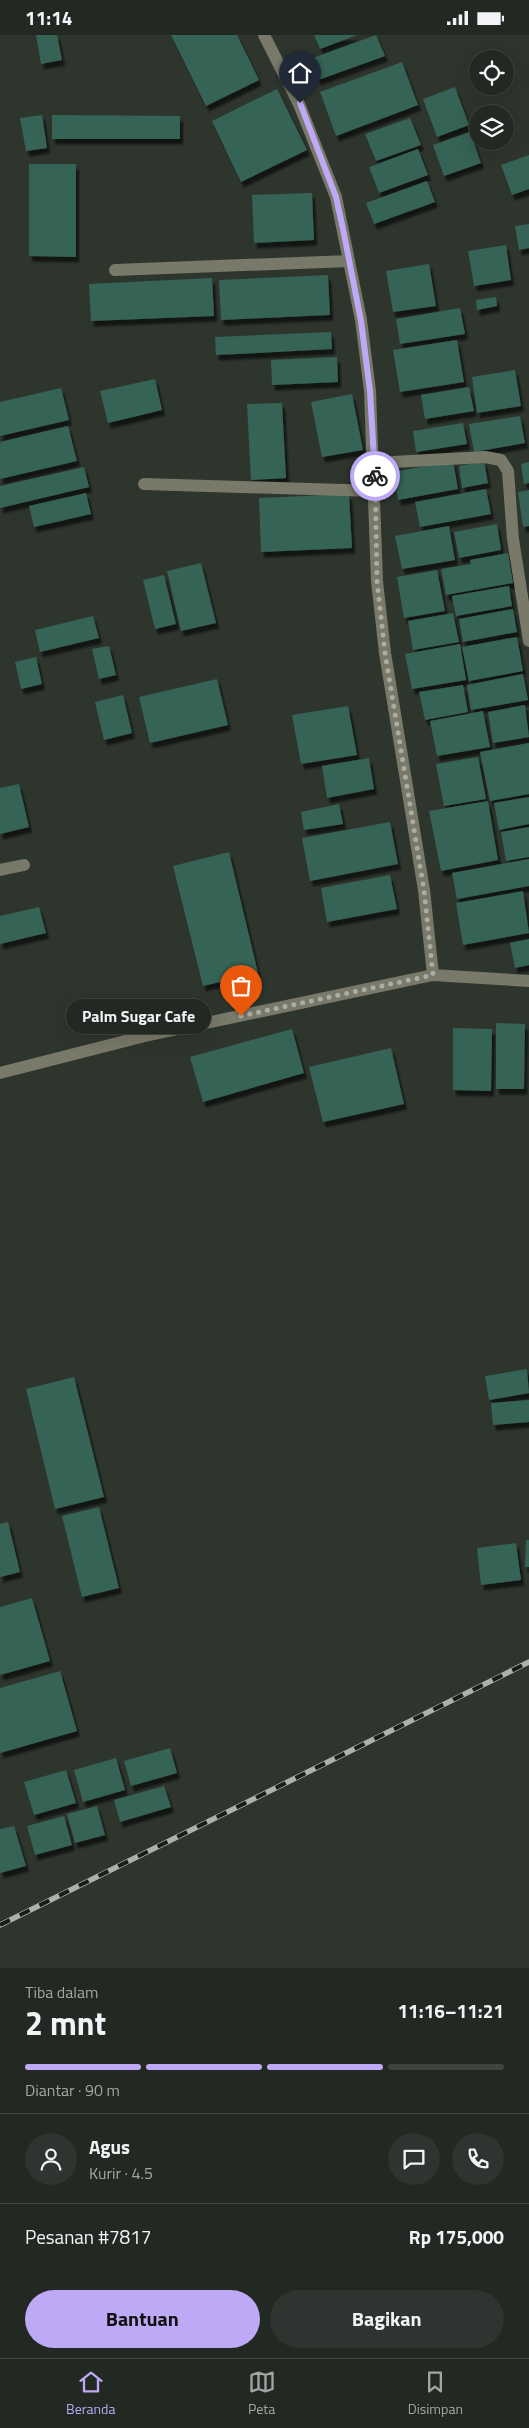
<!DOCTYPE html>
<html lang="id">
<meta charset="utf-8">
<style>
:root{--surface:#222822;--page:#2e342f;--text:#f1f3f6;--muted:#a2a6a5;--line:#3f4440;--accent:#bda9f5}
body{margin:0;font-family:"Titillium Web",sans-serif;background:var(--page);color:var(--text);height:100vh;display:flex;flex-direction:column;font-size:19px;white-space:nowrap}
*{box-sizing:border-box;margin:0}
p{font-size:16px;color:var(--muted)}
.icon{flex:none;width:28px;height:28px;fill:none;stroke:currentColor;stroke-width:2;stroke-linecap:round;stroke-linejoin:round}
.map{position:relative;height:1933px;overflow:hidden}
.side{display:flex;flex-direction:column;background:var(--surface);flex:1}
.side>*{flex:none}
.tools{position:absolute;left:469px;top:15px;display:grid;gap:10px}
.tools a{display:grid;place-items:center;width:45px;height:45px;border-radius:50%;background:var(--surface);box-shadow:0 5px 20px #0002,0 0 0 1px var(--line);font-size:25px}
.pin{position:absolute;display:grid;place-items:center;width:42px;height:42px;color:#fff;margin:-51px -21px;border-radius:50% 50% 50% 0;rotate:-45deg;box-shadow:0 0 5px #0007}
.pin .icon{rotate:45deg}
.courier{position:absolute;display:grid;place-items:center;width:50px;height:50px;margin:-25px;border:4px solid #bda9f5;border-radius:50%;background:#fff;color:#222;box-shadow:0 1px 6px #0007}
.bubble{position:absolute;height:35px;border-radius:18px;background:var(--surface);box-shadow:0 5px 20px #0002,0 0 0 1px var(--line);font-size:16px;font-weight:700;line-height:35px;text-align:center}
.head em{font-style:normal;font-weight:700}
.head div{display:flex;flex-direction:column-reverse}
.head{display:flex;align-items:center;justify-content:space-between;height:85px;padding:0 25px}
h1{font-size:32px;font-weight:700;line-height:38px}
.bar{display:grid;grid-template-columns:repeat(4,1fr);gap:8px 5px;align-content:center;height:60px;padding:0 25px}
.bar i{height:6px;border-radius:4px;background:var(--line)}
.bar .active{background:var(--accent)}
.bar p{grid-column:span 4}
.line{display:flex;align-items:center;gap:12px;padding:0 25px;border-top:1px solid var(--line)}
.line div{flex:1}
.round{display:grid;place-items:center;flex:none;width:52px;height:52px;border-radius:26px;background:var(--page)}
.primary-button{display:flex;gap:10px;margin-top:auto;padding:10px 25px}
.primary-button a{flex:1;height:58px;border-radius:30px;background:var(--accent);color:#111;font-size:20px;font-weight:700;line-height:58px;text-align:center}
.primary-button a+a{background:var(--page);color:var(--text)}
.status{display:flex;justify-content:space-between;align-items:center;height:35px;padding:0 25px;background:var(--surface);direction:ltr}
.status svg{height:14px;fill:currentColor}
.tabs{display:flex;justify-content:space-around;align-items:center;height:70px;border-top:1px solid var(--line);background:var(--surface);font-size:14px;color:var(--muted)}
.tabs a{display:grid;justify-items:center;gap:2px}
.tabs .active{color:var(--accent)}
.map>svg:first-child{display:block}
.building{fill:#366355;filter:url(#shadow)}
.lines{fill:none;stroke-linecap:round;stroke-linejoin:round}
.minor{stroke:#787968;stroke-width:12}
.rail-casing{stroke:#acb2ab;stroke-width:5.5}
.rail{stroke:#181c18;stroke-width:4;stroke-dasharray:11;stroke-linecap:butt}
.done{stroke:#a8aea7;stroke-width:5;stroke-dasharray:0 9}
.route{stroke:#bda9f5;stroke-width:6}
</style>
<div class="status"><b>11:14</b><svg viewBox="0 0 49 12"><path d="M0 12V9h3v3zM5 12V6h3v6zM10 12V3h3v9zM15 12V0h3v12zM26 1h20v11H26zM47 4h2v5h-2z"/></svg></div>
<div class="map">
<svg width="529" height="1933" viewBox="0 0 529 1933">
<defs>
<filter id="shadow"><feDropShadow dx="3" dy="5.5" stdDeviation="1" flood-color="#0009"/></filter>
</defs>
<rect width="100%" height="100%" fill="#2e352d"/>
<!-- building -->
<path class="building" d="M36 0H57L62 25 41 29Z
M171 0H237L259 45 206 71Z
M314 0H357L320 14Z
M376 0 385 21 318 45 310 24Z
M402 27 418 70 336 101 320 57Z
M455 52 469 90 437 102 423 64Z
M277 54 307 115 241 147 212 86Z
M42 80 47 113 26 116 20 83Z
M52 80 180 81V104H52Z
M410 83 421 110 376 126 365 99Z
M470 97 481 128 444 141 433 110Z
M418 114 428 140 379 158 369 132Z
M529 120V154L512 160 501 130Z
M29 129H76V222L29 221Z
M427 146 435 167 374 189 366 168Z
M312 158 314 205 254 208 252 160Z
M529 189V213L519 215 515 191Z
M506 210 511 245 474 251 468 216Z
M429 229 436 271 393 277 386 236Z
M328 240 330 280 221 285 219 245Z
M212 243 214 281 91 286 89 249Z
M496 262 497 271 477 275 476 265Z
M460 273 465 299 400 309 396 284Z
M331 297 332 314 216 320 215 302Z
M457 305 464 347 400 357 393 315Z
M337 322 338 347 272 350 271 325Z
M515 335 521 371 477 378 472 342Z
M155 344 162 375 108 388 100 356Z
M469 352 474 376 425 384 421 360Z
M61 353 69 385 0 401V367Z
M352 359 363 415 322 422 311 367Z
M282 368 286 443 251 445 247 369Z
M520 381 525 408 474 417 469 389Z
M463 388 467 409 416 417 413 396Z
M68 391 77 426 0 444V407Z
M453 426 458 454 398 465 394 437Z
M484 426 488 448 462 453 459 431Z
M529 427V448L524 449 521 429Z
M84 432 89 452 0 473V451Z
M486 454 491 479 420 492 415 467Z
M529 455V491L523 492 518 457Z
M86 458 91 479 34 492 29 471Z
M349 459 352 513 261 517 259 463Z
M497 489 501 515 459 523 454 497Z
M449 491 455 525 402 534 395 501Z
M508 518 513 548 446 560 441 534 471 529 470 525Z
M201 528 216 588 181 596 167 536Z
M437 535 445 576 404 583 397 542Z
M164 540 176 589 155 594 143 545Z
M509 551 512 571 456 581 452 561Z
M513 574 517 597 463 607 459 584Z
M453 578 459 607 413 615 408 586Z
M93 581 99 603 40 617 35 595Z
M517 602 523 636 469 646 462 612Z
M460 609 466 645 412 654 405 619Z
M109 611 116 640 99 644 92 614Z
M36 622 42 649 21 654 15 627Z
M523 639 528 665 471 675 467 650Z
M217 644 228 690 150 708 139 662Z
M463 650 468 677 425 685 419 657Z
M123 660 132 698 104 705 95 667Z
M525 670 529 702 493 708 488 677Z
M348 671 357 720 301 729 292 680Z
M483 676 490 712 437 721 430 686Z
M529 708V759L490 766 480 717Z
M478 722 486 764 444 771 436 729Z
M369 723 374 754 327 763 322 731Z
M19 749 29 792 0 799V753Z
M529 762V789L499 795 494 768Z
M488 766 498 825 441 836 429 776Z
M339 769 343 789 304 795 301 777Z
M390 787 398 829 310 846 302 803Z
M529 792V822L506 826 501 797Z
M229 817 258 938 203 951 173 831Z
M529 824V851L457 864 452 838Z
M390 840 397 874 327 887 321 853Z
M523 856 529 898 463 910 456 868Z
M39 872 46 898 0 909V881Z
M529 904V930L515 933 510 908Z
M496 988 525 989 524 1054H496Z
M453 993 492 994 491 1056 453 1055Z
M292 994 304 1038 203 1067 190 1022Z
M391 1013 404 1069 323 1087 309 1032Z
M527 1334 529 1358 489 1365 485 1341Z
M74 1342 104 1462 55 1474 26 1354Z
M529 1365V1387L493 1390 491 1368Z
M99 1472 119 1553 82 1562 62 1481Z
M8 1487 20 1537 0 1542V1489Z
M526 1505H529V1532H525Z
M516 1508 521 1545 481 1550 477 1513Z
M32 1563 50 1626 0 1640V1572Z
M60 1636 77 1696 0 1718V1653Z
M170 1713 177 1738 131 1751 124 1726Z
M116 1723 125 1755 83 1767 74 1735Z
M66 1735 76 1768 34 1780 24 1747Z
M164 1751 171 1772 120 1787 114 1765Z
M97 1771 105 1800 75 1808 67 1779Z
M64 1781 72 1810 35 1820 27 1791Z
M14 1791 26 1831 0 1838V1794Z"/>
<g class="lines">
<!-- minor -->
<path class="minor" d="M264 0 299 69 336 162 361 285 370 356 377 546 385 618 424 855 433 940
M115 235 349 226
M374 428 485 422 501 425 508 436 513 504 529 606
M144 449 375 456
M0 835 24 830
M0 1038 145 1001 433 940 529 946"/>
<defs>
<path id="rail" d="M0 1890 529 1627"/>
</defs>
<!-- rail casing -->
<use href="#rail" class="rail-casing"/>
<!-- rail -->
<use href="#rail" class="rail"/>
</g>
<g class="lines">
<!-- done -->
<path class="done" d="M241 981 433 940 424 855 385 618 377 546 375 441"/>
<!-- route -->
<path class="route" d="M300 68 336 162 343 194 361 286 370 356 375 441"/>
</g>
</svg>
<div class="tools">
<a><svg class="icon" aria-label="locate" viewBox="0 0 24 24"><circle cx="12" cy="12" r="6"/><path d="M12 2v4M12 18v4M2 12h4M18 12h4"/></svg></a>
<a><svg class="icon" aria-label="layers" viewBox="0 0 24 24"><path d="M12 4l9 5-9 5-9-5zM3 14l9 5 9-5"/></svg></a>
</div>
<div class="pin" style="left:241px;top:981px;background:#ea580c"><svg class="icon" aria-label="bag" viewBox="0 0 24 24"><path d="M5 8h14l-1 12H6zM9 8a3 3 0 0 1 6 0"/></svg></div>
<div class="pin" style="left:300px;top:68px;background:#1f2937"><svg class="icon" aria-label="home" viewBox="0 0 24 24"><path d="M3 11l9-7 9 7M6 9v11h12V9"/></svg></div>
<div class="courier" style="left:375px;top:441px"><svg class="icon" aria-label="bike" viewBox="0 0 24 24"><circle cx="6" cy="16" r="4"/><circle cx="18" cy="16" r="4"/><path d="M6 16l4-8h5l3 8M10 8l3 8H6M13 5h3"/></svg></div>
<div class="bubble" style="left:66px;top:964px;width:145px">Palm Sugar Cafe</div>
</div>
<section class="side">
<div class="head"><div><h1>2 mnt</h1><p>Tiba dalam</p></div><em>11:16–11:21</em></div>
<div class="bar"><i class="active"></i><i class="active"></i><i class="active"></i><i></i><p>Diantar · 90 m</p></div>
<div class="line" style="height:90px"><a class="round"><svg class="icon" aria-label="person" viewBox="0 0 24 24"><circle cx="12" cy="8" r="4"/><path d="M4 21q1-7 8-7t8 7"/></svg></a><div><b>Agus</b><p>Kurir · 4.5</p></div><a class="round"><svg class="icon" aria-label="chat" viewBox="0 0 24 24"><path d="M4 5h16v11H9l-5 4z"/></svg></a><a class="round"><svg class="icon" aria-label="phone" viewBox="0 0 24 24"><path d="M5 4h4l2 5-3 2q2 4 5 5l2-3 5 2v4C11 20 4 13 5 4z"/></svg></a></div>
<div class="line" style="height:65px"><div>Pesanan #7817</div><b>Rp 175,000</b></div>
<div class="primary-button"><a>Bantuan</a><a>Bagikan</a></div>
</section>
<nav class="tabs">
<a class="active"><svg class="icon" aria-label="home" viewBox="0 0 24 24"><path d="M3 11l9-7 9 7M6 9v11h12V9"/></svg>Beranda</a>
<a><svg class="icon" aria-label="map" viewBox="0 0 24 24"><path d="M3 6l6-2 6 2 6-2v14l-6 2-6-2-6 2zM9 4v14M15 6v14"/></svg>Peta</a>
<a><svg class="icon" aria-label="saved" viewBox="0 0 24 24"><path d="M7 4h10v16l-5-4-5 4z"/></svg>Disimpan</a>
</nav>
